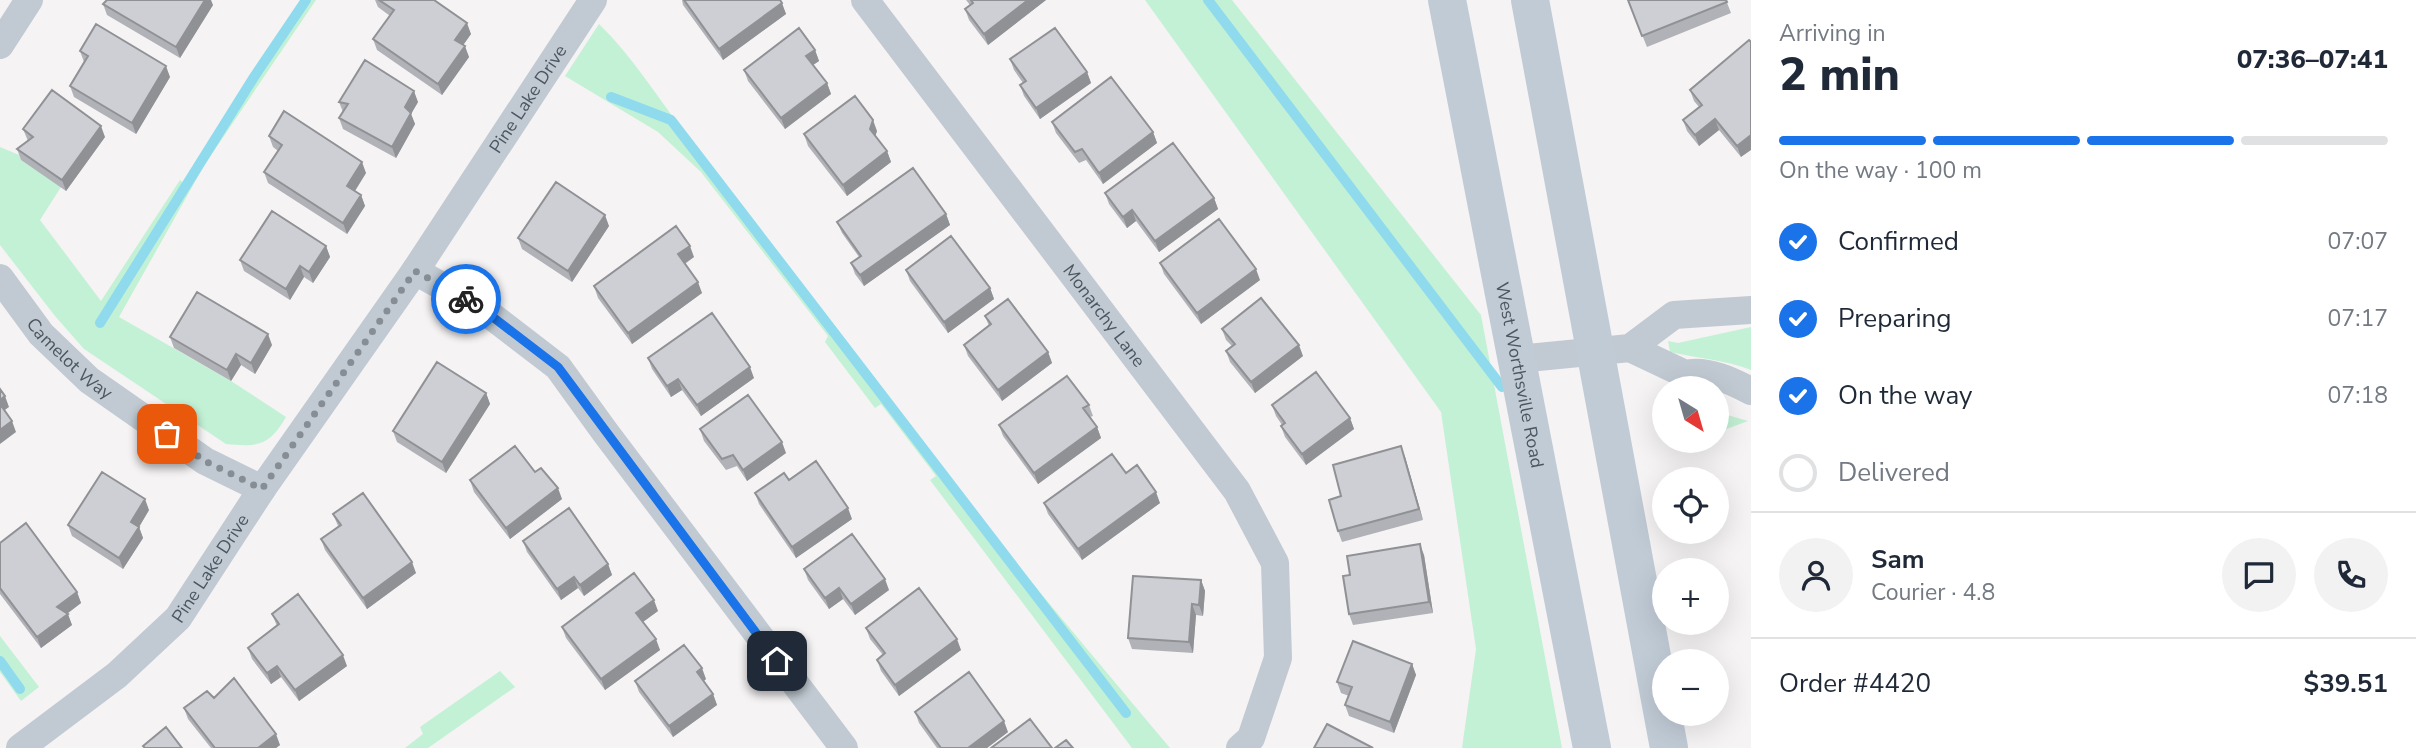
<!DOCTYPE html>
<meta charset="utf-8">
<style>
:root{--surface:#fff;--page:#f2f2f3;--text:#1f2937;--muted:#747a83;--line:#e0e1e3;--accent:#1a73e8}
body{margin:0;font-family:"Nunito Sans",sans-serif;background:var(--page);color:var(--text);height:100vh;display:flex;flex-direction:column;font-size:26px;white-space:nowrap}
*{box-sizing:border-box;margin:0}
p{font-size:23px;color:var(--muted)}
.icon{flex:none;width:38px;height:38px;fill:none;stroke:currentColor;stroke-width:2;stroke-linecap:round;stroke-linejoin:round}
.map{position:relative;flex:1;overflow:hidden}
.drawer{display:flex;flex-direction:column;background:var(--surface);width:665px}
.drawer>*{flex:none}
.needle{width:46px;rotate:143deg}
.fabs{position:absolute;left:1652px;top:376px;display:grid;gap:14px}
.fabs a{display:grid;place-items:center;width:77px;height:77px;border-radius:50%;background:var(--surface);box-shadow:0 7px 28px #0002;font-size:35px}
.pin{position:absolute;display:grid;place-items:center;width:60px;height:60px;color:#fff;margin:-30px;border-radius:14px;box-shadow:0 4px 10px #0006}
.courier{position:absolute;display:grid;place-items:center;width:70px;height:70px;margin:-35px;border:5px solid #1a73e8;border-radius:50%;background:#fff;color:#222;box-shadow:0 2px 9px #0007}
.overview em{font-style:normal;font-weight:800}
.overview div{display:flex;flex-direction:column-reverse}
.overview{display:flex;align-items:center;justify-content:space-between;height:119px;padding:0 28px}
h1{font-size:46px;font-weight:800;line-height:52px}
.bar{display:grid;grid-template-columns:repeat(4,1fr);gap:10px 7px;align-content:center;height:84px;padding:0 28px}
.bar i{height:9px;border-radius:5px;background:var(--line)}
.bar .selected{background:var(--accent)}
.bar p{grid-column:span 4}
.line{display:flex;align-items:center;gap:18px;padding:0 28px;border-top:2px solid var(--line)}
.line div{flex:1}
.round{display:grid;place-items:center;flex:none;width:74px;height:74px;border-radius:37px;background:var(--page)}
ol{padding:0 28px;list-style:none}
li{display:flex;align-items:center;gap:21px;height:77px}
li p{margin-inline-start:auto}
li .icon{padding:7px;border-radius:50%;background:var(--accent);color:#fff;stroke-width:4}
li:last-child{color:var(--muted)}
li i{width:38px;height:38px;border:4px solid var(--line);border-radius:50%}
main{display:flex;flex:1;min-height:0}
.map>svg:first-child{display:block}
.green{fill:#c3f1d5}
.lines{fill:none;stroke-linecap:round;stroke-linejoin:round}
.stream{stroke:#90daee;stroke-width:10}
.minor{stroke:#c1cad2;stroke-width:28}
.secondary{stroke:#c1cbd6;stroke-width:38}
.wall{fill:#b0b2b7}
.shaded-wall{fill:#909195}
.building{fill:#cdcfd5;stroke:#909195;stroke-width:2}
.done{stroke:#868d94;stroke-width:7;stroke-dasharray:0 12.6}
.route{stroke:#1a73e8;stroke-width:9}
.labels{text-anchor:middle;stroke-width:5;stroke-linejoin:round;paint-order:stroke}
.street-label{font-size:18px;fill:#4a5661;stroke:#fff}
</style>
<main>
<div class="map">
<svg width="1751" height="748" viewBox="0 0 1751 748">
<rect width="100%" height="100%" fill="#f5f3f3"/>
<!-- green -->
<path class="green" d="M305 0H316L205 164 119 317 231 381 286 417C269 446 258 447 226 444L84 349 55 316 0 245V147L19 155 21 160 61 187 40 220 101 301 180 180 186 185Z
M1145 0H1232L1481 315 1562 748H1462L1476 649 1441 412Z
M599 24C632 56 656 95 684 132 749 214 812 296 874 381 967 507 1069 628 1170 748H1132L930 480 936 476 881 404 875 408 825 342 828 336 701 172 658 132 565 76Z
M1751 327V370C1725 360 1697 358 1670 352L1668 341 1678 343Z
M1717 412 1748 421 1721 431 1717 436Z
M0 636 39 687 21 701 0 672Z
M500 671 515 687 428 748H405L423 734 420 727Z"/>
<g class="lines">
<!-- stream -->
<path class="stream" d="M1208 0 1502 387
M611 97 671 120 1126 713
M100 323 254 77 306 0
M0 661 20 689"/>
<!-- minor -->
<g class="minor">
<path id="s1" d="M865 0 1237 491 1275 563 1278 658 1251 738 1240 748"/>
<path d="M0 45 29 0"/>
<path d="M415 271 481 308 558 367 605 432 844 748"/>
<path id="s2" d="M0 278 41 334 89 380 205 461 262 489"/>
<path d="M1630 348 1685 374C1707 369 1732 381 1751 391"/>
<path d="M1517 359 1630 348 1674 315 1751 310"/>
<path id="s3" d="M20 748 117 675 178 618 262 489 415 271 593 0"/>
</g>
<!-- secondary -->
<g class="secondary">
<path id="s4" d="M1447 0 1592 748"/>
<path d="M1530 0 1669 748"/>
</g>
</g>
<!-- wall -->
<path class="wall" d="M375 0H434L471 34 463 45 469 57 442 95 377 50 373 39 390 16 378 7Z
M682 0H780L786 14 723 60 683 5Z
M966 0H1046L988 45 969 20 965 9 970 5Z
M1628 0H1726L1731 13 1647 47Z
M103 4 213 5 180 58 107 15Z
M1751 42 1741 157 1719 130 1699 146 1687 131 1683 120 1699 107 1694 101 1690 90Z
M815 50 819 61 813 65 827 83 831 94 785 129 748 81 744 70Z
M80 51 170 77 136 134 74 97 70 86 84 62Z
M1010 59 1087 72 1091 83 1040 119 1024 96 1020 85 1023 83 1014 70Z
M339 102H418L411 114 415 124 396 158 343 129 339 118 343 112Z
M1052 122 1153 132 1157 143 1103 184 1086 160 1079 163 1056 133Z
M23 129 105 137 66 191 21 160 17 149 28 141Z
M877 131 875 136 887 151 891 162 847 196 808 146 804 134Z
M269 136 366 173 355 191 361 195 365 206 347 234 268 183 264 172 278 151 273 147Z
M1105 193 1214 198 1218 209 1159 252 1136 221 1127 228 1109 204Z
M946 214 950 225 864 286 855 274 851 263 859 257 842 233 837 222Z
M609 226 572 282 522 249 518 238Z
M326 246 330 257 313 283 304 277 290 300 244 271 240 260Z
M694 257 685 264 702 293 632 344 598 298 594 286Z
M1160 263 1260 280 1201 324 1164 274Z
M906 270 990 288 994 299 948 333 910 281Z
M985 316 1048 352 1052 363 1002 401 968 356 964 345 989 326Z
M1222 329 1303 356 1255 393 1230 362 1226 351 1232 346 1226 340Z
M170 337 272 345 255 374 241 365 231 381 174 348Z
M648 358 754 378 701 416 682 390 671 397 652 369Z
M486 393 490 404 446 473 397 442 393 431Z
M1089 405 1093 416 1090 417 1097 427 1101 438 1038 484 1003 436 999 425Z
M1272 405 1350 418 1354 429 1306 465 1285 437 1281 426 1282 425 1276 416Z
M700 429 786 453 747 481 737 466 726 470 704 441Z
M1405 457 1423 520 1342 542 1338 531Z
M535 472 562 499 510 539 474 492 470 480Z
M1126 473 1160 503 1082 560 1048 514 1044 503Z
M789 480 852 519 796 558 759 504 755 493Z
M149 510 139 527 143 538 123 569 72 536 68 525Z
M333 514 416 573 367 609 325 550 321 539 338 526Z
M523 541 608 564 612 575 584 596 578 588 561 600 527 552Z
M0 543 77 592 81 603 67 614 72 625 41 648 0 594Z
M1424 555 1433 613 1353 625 1349 614 1350 575Z
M804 569 889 590 855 615 843 599 829 609 808 580Z
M1201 580 1205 591 1203 616 1196 615 1193 653 1132 649 1128 638Z
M658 611 643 622 660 650 605 690 566 638 562 627Z
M272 614 347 666 299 701 281 677 271 684 252 659 248 648 277 626Z
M866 628 961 650 899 696 881 671 877 660 883 655 870 639Z
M1412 664 1416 675 1394 733 1349 716 1345 705 1349 696 1341 693 1337 682Z
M706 679 704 681 713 694 717 705 673 737 639 692 635 681Z
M214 698 280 745 276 748H211L188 719 184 708Z
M915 712 1008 732 987 748H937L919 723Z"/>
<!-- shaded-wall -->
<path class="shaded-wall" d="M205 0H211L213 5 180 58 176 47Z
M1028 0H1046L988 45 984 34Z
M782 3 786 14 723 60 719 49Z
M467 23 471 34 459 51 455 40Z
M465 46 469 57 442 95 438 84Z
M815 50 819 61 810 67 806 56Z
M166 66 170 77 136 134 132 123Z
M1087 72 1091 83 1040 119 1036 108Z
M827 83 831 94 785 129 781 118Z
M414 91 418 102 411 114 415 124 396 158 392 147 405 107Z
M1715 119 1719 130 1699 146 1695 135Z
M873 120 877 131 874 140 870 129Z
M101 126 105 137 66 191 62 180Z
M1153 132 1157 143 1103 184 1099 173Z
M1751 135V150L1741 157 1737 146Z
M887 151 891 162 847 196 843 185Z
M362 162 366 173 351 197 347 186Z
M361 195 365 206 347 234 343 223Z
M1214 198 1218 209 1159 252 1155 241Z
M1132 210 1136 221 1127 228 1123 217Z
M946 214 950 225 864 286 860 275Z
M605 215 609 226 572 282 568 271Z
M326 246 330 257 313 283 309 272Z
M690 246 694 257 682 265 678 254Z
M300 266 304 277 290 300 286 289Z
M1256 269 1260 280 1201 324 1197 313Z
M698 282 702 293 632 344 628 333Z
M990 288 994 299 948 333 944 322Z
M268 334 272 345 255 374 251 363Z
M1299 345 1303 356 1255 393 1251 382Z
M1048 352 1052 363 1002 401 998 390Z
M236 354 241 365 231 381 227 370Z
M750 367 754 378 701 416 697 405Z
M678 379 682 390 671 397 667 386Z
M486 393 490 404 446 473 442 462Z
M5 396 9 407 2 412 0 406V400Z
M1350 418 1354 429 1306 465 1302 454Z
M12 421 16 432 0 444V430Z
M1097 427 1101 438 1038 484 1034 473Z
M782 442 786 453 747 481 743 470Z
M1401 446 1405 457 1423 520 1419 509Z
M558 488 562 499 510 539 506 528Z
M1156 492 1160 503 1082 560 1078 549Z
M145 499 149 510 139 527 143 538 123 569 119 558 131 522Z
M848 508 852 519 796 558 792 547Z
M1420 544 1424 555 1433 613 1429 602Z
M412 562 416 573 367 609 363 598Z
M608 564 612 575 584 596 580 585Z
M574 577 578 588 561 600 557 589Z
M885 579 889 590 855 615 851 604Z
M1201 580 1205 591 1203 616 1199 605Z
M839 588 843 599 829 609 825 598Z
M77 592 81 603 61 618 57 607Z
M654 600 658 611 640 624 636 613Z
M1192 604 1196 615 1193 653 1189 642Z
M68 614 72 625 41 648 37 637Z
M656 639 660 650 605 690 601 679Z
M957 639 961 650 899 696 895 685Z
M343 655 347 666 299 701 295 690Z
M1412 664 1416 675 1394 733 1390 722Z
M277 666 281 677 271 684 267 673Z
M702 668 706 679 701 683 697 672Z
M713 694 717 705 673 737 669 726Z
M1004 721 1008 732 987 748H968Z
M276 734 280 745 276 748H258Z"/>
<!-- building -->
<path class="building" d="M107 0H205L176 47 103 4Z
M379 0H434L467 23 455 40 465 46 438 84 373 39 394 10Z
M684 0H780L782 3 719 49Z
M971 0H1028L984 34 965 9 973 3Z
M1628 0H1726L1727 2 1642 36Z
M96 24 166 66 132 123 70 86 88 56 80 51Z
M799 28 815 50 806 56 827 83 781 118 744 70Z
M1055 28 1087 72 1036 108 1020 85 1026 81 1010 59Z
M1749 40 1751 42V135L1737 146 1715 119 1695 135 1683 120 1702 105 1690 90Z
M365 60 414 91 405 107 411 113 392 147 339 118 348 104 339 102Z
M1111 77 1153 132 1099 173 1082 149 1075 152 1052 122Z
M52 90 101 126 62 180 17 149 33 137 23 129Z
M855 96 873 120 870 129 887 151 843 185 804 134Z
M284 111 362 162 347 186 361 195 343 223 264 172 282 145 269 136Z
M1173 143 1214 198 1155 241 1132 210 1123 217 1105 193Z
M913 168 946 214 860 275 851 263 861 256 837 222Z
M556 182 605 215 568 271 518 238Z
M272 211 326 246 309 272 300 266 286 289 240 260Z
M1219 219 1256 269 1197 313 1160 263Z
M676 226 690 246 678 254 698 282 628 333 594 286Z
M951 236 990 288 944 322 906 270Z
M197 292 268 334 251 363 236 354 227 370 170 337Z
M1261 298 1299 345 1251 382 1226 351 1235 344 1222 329Z
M1008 299 1048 352 998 390 964 345 991 324 985 316Z
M712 313 750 367 697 405 678 379 667 386 648 358Z
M437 362 486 393 442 462 393 431Z
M1316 372 1350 418 1302 454 1281 426 1285 423 1272 405Z
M1067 376 1089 405 1083 408 1097 427 1034 473 999 425Z
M0 389 5 396 0 400Z
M748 395 782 442 743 470 733 455 722 459 700 429Z
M0 404 12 421 0 430Z
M515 446 535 472 541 468 558 488 506 528 470 480Z
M1401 446 1419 509 1338 531 1329 500 1341 496 1333 465Z
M1112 454 1126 473 1137 465 1156 492 1078 549 1044 503Z
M816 461 848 508 792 547 755 493 784 473 789 480Z
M102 472 145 499 131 522 139 527 119 558 68 525Z
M363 493 412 562 363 598 321 539 341 525 333 514Z
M569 508 608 564 580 585 574 577 557 589 523 541Z
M26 523 77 592 57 607 68 614 37 637 0 588V543Z
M852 534 885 579 851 604 839 588 825 598 804 569Z
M1420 544 1429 602 1349 614 1343 576 1350 575 1347 556Z
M634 573 654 600 636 613 656 639 601 679 562 627Z
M1133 576 1201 580 1199 605 1192 604 1189 642 1128 638Z
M919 588 957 639 895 685 877 660 885 653 866 628Z
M298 594 343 655 295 690 277 666 267 673 248 648 279 624 272 614Z
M1353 641 1412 664 1390 722 1345 705 1352 687 1337 682Z
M684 645 702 668 697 672 713 694 669 726 635 681Z
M969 672 1004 721 968 748H941L915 712Z
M234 678 276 734 258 748H215L184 708 207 691 214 698Z
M1030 719 1052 748H991Z
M1327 724 1373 748H1314Z
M166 727 182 748H145L143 746Z
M1066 740 1073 748H1055Z"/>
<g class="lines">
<!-- done -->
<path class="done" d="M167 434 205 461 262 489 415 271 466 299"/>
<!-- route -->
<path class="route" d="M466 299 481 308 558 367 777 661"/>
</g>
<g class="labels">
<!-- street labels -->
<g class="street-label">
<text dy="6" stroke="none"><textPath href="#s3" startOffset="831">Pine Lake Drive</textPath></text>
<text dy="6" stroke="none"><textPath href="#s1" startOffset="396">Monarchy Lane</textPath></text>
<text dy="6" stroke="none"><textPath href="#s2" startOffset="107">Camelot Way</textPath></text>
<text dy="6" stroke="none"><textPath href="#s4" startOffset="382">West Worthsville Road</textPath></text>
<text dy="6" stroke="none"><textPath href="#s3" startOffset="264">Pine Lake Drive</textPath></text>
</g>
</g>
</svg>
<div class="fabs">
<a><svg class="needle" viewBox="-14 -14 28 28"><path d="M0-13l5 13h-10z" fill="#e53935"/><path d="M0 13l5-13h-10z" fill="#747a83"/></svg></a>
<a><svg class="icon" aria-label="locate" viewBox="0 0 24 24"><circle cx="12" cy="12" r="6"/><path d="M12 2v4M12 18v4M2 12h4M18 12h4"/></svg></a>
<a>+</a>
<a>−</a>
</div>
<div class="pin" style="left:167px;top:434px;background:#ea580c"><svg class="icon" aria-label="bag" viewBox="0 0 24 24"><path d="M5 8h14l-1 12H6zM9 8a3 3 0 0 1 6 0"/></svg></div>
<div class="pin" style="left:777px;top:661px;background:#1f2937"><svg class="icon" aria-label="home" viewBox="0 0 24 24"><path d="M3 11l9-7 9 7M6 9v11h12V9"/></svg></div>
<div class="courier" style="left:466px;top:299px"><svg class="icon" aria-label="bike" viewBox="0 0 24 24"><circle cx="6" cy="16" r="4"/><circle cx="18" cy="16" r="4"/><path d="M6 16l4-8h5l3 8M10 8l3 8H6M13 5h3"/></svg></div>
</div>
<section class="drawer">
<div class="overview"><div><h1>2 min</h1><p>Arriving in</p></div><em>07:36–07:41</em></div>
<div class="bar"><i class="selected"></i><i class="selected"></i><i class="selected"></i><i></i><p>On the way · 100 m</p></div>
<ol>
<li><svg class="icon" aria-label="check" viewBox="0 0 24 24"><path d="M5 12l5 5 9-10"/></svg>Confirmed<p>07:07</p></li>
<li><svg class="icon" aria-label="check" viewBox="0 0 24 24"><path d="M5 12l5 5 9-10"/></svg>Preparing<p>07:17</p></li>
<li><svg class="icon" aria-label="check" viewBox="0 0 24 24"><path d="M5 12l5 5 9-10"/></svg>On the way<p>07:18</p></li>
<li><i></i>Delivered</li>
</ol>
<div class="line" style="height:126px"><a class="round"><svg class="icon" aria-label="person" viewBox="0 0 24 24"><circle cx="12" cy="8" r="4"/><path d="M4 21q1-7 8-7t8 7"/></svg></a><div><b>Sam</b><p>Courier · 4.8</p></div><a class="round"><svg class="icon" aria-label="chat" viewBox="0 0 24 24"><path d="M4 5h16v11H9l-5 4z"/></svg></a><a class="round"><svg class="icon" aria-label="phone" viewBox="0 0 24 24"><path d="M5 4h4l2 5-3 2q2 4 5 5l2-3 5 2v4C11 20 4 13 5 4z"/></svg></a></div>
<div class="line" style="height:91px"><div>Order #4420</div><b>$39.51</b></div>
</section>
</main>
